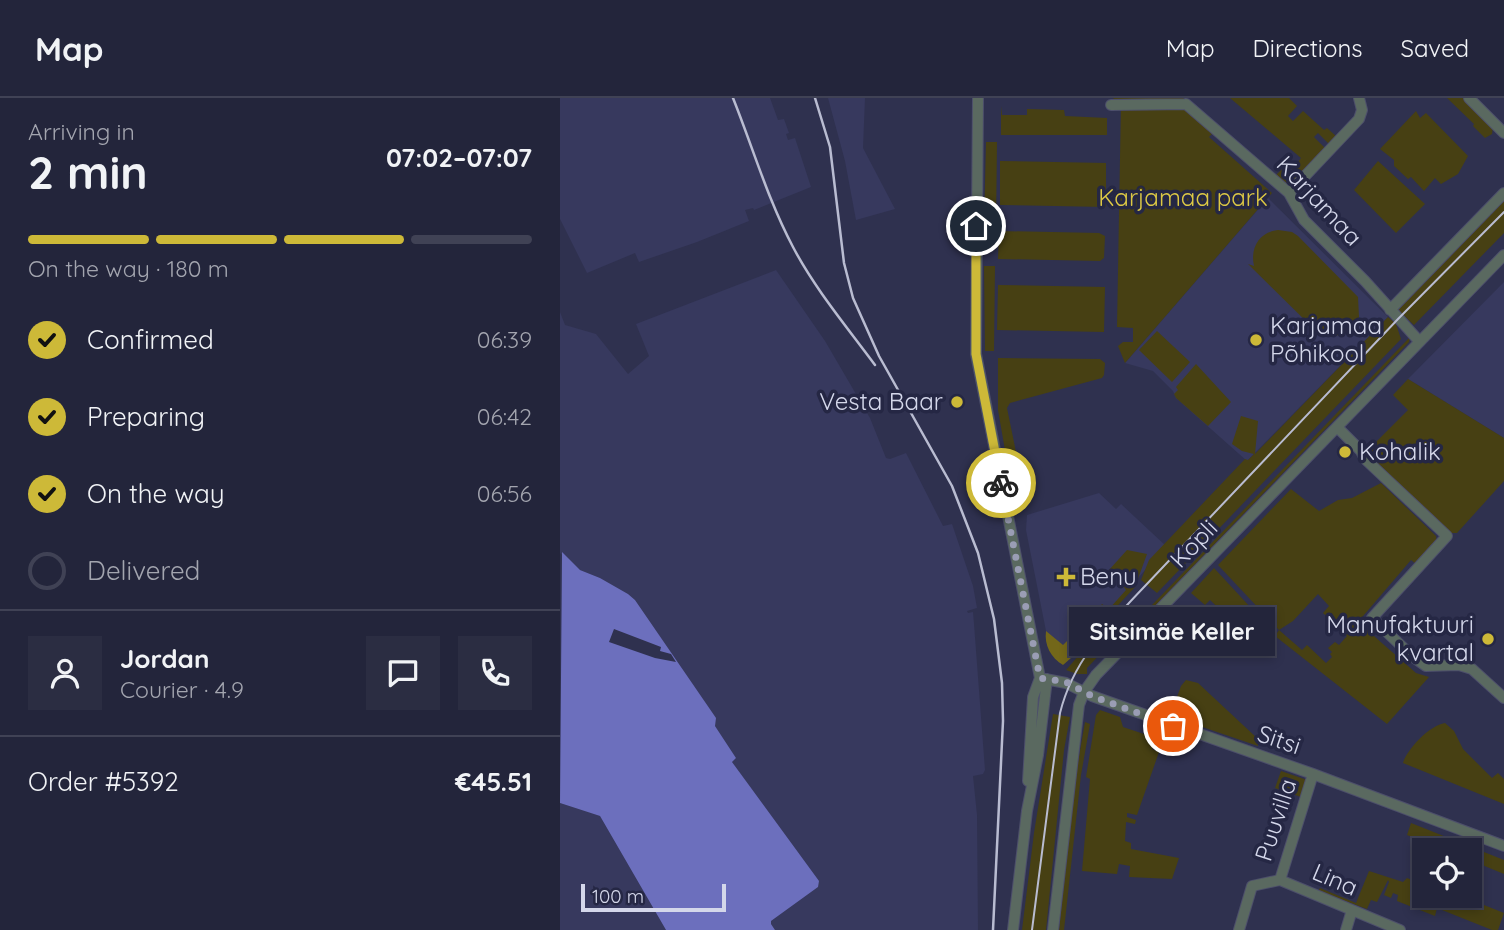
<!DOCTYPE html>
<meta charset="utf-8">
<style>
:root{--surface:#23253b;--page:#2b2d42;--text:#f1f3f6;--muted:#a3a5af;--line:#404255;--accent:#cdb938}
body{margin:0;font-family:Quicksand,sans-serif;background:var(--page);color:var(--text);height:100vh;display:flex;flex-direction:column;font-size:26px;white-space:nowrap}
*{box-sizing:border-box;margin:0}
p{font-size:23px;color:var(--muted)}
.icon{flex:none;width:38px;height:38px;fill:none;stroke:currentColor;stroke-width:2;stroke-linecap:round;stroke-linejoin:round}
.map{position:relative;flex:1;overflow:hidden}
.side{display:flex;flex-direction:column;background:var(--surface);width:560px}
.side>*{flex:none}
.tools{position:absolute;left:852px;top:740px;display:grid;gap:14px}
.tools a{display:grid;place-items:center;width:70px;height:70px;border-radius:0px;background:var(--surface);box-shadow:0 4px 10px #0003,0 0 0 2px var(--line);font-size:35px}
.scale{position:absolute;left:21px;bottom:18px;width:145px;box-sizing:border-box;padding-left:7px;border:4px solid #d4d7ea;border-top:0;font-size:19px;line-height:24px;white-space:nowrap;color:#d4d7ea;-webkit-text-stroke:5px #252744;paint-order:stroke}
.pin{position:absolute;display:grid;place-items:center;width:60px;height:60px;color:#fff;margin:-30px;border:4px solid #fff;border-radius:50%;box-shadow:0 2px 7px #0007}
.courier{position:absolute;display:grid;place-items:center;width:70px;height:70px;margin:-35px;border:5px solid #cdb938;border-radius:50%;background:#fff;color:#222;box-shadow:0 2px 9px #0007}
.bubble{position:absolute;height:49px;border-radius:0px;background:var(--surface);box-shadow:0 4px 10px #0003,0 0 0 2px var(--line);font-size:23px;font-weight:800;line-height:49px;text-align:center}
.overview em{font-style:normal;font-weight:800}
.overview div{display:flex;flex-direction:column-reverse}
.overview{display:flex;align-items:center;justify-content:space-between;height:119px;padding:0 28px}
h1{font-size:46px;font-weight:800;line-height:52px}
.bar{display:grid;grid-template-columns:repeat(4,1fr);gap:10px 7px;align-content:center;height:84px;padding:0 28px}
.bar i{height:9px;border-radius:5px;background:var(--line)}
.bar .active{background:var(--accent)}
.bar p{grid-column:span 4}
.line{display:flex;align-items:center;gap:18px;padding:0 28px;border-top:2px solid var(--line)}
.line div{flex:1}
.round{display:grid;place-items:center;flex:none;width:74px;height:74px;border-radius:0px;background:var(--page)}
ol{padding:0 28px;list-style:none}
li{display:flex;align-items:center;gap:21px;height:77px}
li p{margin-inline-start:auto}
li .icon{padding:7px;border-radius:50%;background:var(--accent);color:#111;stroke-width:4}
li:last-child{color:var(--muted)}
li i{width:38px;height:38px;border:4px solid var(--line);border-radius:50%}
header{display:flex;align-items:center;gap:42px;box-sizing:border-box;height:98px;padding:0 35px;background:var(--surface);border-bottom:2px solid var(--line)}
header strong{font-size:33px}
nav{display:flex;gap:38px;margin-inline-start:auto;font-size:24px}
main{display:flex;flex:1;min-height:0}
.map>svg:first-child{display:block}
.built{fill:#37395e}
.green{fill:#474013;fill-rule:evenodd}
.forest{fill:#736719}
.water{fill:#6c6fbd}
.pier{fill:#2f314f}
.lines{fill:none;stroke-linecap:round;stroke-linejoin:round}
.minor-casing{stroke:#4d4f6b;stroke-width:12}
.minor{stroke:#5a6960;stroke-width:10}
.tram{stroke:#b9bcd1;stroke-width:2}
.rail{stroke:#b9bcd1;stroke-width:2.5}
.done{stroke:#9a9db4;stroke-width:7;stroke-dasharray:0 12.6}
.route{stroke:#cdb938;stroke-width:9}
.poi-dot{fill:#cdb938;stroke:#252744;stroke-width:2.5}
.labels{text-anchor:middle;stroke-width:7;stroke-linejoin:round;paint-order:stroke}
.park-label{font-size:24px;fill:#ddc944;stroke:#252744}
.street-label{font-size:24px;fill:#d4d7ea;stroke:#252744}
.poi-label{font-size:24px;fill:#d4d7ea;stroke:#252744;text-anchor:start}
</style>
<header>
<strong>Map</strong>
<nav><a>Map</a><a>Directions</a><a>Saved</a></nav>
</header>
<main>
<section class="side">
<div class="overview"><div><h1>2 min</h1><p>Arriving in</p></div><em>07:02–07:07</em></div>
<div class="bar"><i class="active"></i><i class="active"></i><i class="active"></i><i></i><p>On the way · 180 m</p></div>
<ol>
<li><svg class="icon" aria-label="check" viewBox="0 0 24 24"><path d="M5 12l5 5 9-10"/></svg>Confirmed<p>06:39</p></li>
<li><svg class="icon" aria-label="check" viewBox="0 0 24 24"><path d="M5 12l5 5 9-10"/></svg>Preparing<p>06:42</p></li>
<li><svg class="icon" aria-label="check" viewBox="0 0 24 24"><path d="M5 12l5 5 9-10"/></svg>On the way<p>06:56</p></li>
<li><i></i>Delivered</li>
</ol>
<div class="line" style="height:126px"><a class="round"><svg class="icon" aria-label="person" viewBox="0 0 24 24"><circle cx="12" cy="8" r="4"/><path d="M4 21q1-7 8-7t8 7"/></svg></a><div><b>Jordan</b><p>Courier · 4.9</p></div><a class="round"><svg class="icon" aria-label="chat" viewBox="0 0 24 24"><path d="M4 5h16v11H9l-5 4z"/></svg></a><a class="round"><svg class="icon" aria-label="phone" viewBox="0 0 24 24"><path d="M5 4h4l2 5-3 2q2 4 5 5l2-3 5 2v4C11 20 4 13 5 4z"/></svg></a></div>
<div class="line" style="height:91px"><div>Order #5392</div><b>€45.51</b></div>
</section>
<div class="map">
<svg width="944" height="832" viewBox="0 0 944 832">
<rect width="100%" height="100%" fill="#2f314f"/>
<!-- built -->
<path class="built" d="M0 0H210L218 22 224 21 229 35 226 36 228 42 235 40 251 89 194 112 193 110 185 112 189 123 137 144 79 164 75 155 27 175 0 121Z
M268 0H305L303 50 335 111 296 122 285 63Z
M708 100 828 219 687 363 616 300 613 293 593 273 565 265Z
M216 172 265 243 310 320 326 360 330 361 346 355 383 428 392 426 413 488 417 510 407 513 408 515 413 514 414 526 425 672 423 676 413 678 417 717 418 832H215L211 826V823L258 789 172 664 176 660 155 628V620L75 502 68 496 40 480 20 472 0 455V214L5 227 36 236 68 276 89 258 76 226Z
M944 184V340L848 281Z
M539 395 556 411 561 406 606 448 504 565H499L487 547 486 533 466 432 467 417Z
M0 705 40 718 106 832H0Z"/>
<!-- green -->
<path class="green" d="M553 0H624L622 3 628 14 653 35 649 39 712 95 565 265 558 248 563 244H573V230L557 229 561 4 556 3Z
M670 0H729L737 8 728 18 733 23 743 13 764 32 767 30 777 39 770 47 758 35 754 39 766 51 728 89 715 78 724 69 730 74 741 60Z
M887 0H905L933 28 932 36 925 40 913 28 914 26Z
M441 8 442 17H467V11L504 12 505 18 547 20V37H441Z
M856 13 860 20 866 15 908 58 898 76 881 86 875 80 864 93 851 79 848 81 834 68V62L820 51Z
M426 44H437L436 127 424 126Z
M440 63 546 65V109L440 107Z
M818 63 865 106 836 135 794 92Z
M944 103V135L854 227 838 212Z
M718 132 732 134 738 138 798 199 799 219 791 233 772 239 755 232 688 166 694 168C690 150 699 134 718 132Z
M439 133 539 135 545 138 544 160 540 163 438 161Z
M424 168H435L434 253H425Z
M438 187 545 189 544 234 437 232Z
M828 219 836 226 841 241 597 495 581 482 589 462 685 361 688 362 694 356 682 353 672 346 681 318 698 323 695 356Z
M597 233 630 264 612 284 579 252Z
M850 239 849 244 569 535 567 533Z
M438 260 540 261 545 265 544 277 542 280 450 305 447 310 456 354 446 358 438 312Z
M636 266 671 304 648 328 616 300 614 296 618 292 616 289Z
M848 281 944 340V383L897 435H886L813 360 809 351 848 312 833 297Z
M821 385 876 438 877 445 856 466 851 462 798 524 856 575 869 579 827 626 715 538 719 532 658 467 731 391 759 413 778 402 792 400ZM758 496 769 508 763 515 787 538 779 547 775 544 768 550 772 554 770 556 772 559 766 565 747 547 742 552 719 532 733 523Z
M567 452 587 456 575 489 547 519 538 511 542 506 549 511 566 492 563 488 564 484 549 472Z
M654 470 692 511C692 521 686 524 678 529L650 502 645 507 631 495Z
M540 533 549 541 550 546 527 570V576H517L506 572Z
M626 582 638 585 698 641V648L610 618 621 588Z
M540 612 560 619 563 629 596 640 592 651 599 654 577 717 567 715V719L576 722 575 726 566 724 565 743 571 745V751L619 760 612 781 569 779 570 768 559 766 557 776 522 773 530 681 526 679 536 617Z
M493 616 510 619 504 652 486 832H462L474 735Z
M525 624 530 626 521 677 504 832H499L516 676Z
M885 625 894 633 903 651 932 680 938 675 944 681V706L843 665C847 651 870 627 885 625Z
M721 673 747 682 741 699 715 690Z
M851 725 944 762V776L910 762V752H886L847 737Z
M809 773 843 784 847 780 864 787V798H892L907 804 909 801 944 815 938 832H932L877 810 875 818 837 803 838 797 833 795 831 800 824 797 829 784 828 782 817 804 811 802 807 811 758 793 760 790 796 805Z"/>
<!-- forest -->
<path class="forest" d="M540 521C537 539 517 555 503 567 491 560 484 547 486 533L503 547 510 540 517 545Z"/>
<!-- water -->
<path class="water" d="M2 454 20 472 40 480 68 496 75 502 156 620 155 628 176 660 172 664 259 783 258 789 211 823V826L215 832H106L40 718 0 705Z"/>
<!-- pier -->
<path class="pier" d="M54 531 101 549 100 553 111 556 116 564 95 560 49 544Z"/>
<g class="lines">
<defs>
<path id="minor" d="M418 0 416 256 480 580
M909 0 944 35
M626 6 729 95 744 122 805 183 859 243
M551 7 626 6
M729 95 799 21 802 12 799 0
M830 212 944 95
M777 329 801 353 805 361 887 438 812 520 852 558 866 568 899 567 912 571 944 600
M480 580 506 585 532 598 753 676 944 748
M468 683 473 599 480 580
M720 782 753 676
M453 832 467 713 478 657 487 581
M493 832 519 607 524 594 536 577 944 157
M679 832 692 788 720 782 840 832
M786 832 792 812"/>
</defs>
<!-- minor casing -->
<use href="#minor" class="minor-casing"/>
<!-- minor -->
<use href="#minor" class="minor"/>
<!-- tram -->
<path class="tram" d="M472 832 500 615C513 562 549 526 585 488L838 221 944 114"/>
<!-- rail -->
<path class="rail" d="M173 0C193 50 208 102 233 149 255 191 287 229 315 267
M255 0 270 49 284 165 293 200 319 258 392 388 418 455 434 521 442 585 443 623 433 832"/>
</g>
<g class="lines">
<!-- done -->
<path class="done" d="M441 385 480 580 506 584 532 598 613 628"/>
<!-- route -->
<path class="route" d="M416 128V256L441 385"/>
</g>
<!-- markers -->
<g class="poi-dot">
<circle cx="696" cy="242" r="7"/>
<circle cx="397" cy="304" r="7"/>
<circle cx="785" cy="354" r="7"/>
<path d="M502.5 468.5h7v7h7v7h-7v7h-7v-7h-7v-7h7z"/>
<circle cx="928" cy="541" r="7"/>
</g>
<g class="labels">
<!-- park labels -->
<g class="park-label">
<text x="623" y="108">Karjamaa park</text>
</g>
<!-- street labels -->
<g class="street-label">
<text transform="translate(759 103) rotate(47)" y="8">Karjamaa</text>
<text transform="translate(634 446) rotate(-46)" y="8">Kopli</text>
<text transform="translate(719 642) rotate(19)" y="8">Sitsi</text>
<text transform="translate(716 722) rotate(-72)" y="8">Puuvilla</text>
<text transform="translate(775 782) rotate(23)" y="8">Lina</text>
</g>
<!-- poi labels -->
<g class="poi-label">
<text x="710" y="236">Karjamaa<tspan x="710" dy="28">Põhikool</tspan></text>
<text x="383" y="312" text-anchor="end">Vesta Baar</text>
<text x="799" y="362">Kohalik</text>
<text x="520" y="487">Benu</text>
<text x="914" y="535" text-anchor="end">Manufaktuuri<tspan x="914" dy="28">kvartal</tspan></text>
</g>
</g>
</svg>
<div class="tools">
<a><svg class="icon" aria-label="locate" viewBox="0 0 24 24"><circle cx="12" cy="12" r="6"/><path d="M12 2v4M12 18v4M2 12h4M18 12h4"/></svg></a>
</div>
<div class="scale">100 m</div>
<div class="pin" style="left:613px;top:628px;background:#ea580c"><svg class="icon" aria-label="bag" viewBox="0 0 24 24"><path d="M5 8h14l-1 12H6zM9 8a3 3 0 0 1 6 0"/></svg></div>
<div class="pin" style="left:416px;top:128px;background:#1f2937"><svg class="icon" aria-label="home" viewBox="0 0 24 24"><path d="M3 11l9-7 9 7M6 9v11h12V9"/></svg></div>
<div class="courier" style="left:441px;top:385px"><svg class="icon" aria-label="bike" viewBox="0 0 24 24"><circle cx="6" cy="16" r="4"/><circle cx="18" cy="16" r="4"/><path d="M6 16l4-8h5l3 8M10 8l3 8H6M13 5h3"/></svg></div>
<div class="bubble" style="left:509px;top:509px;width:206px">Sitsimäe Keller</div>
</div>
</main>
